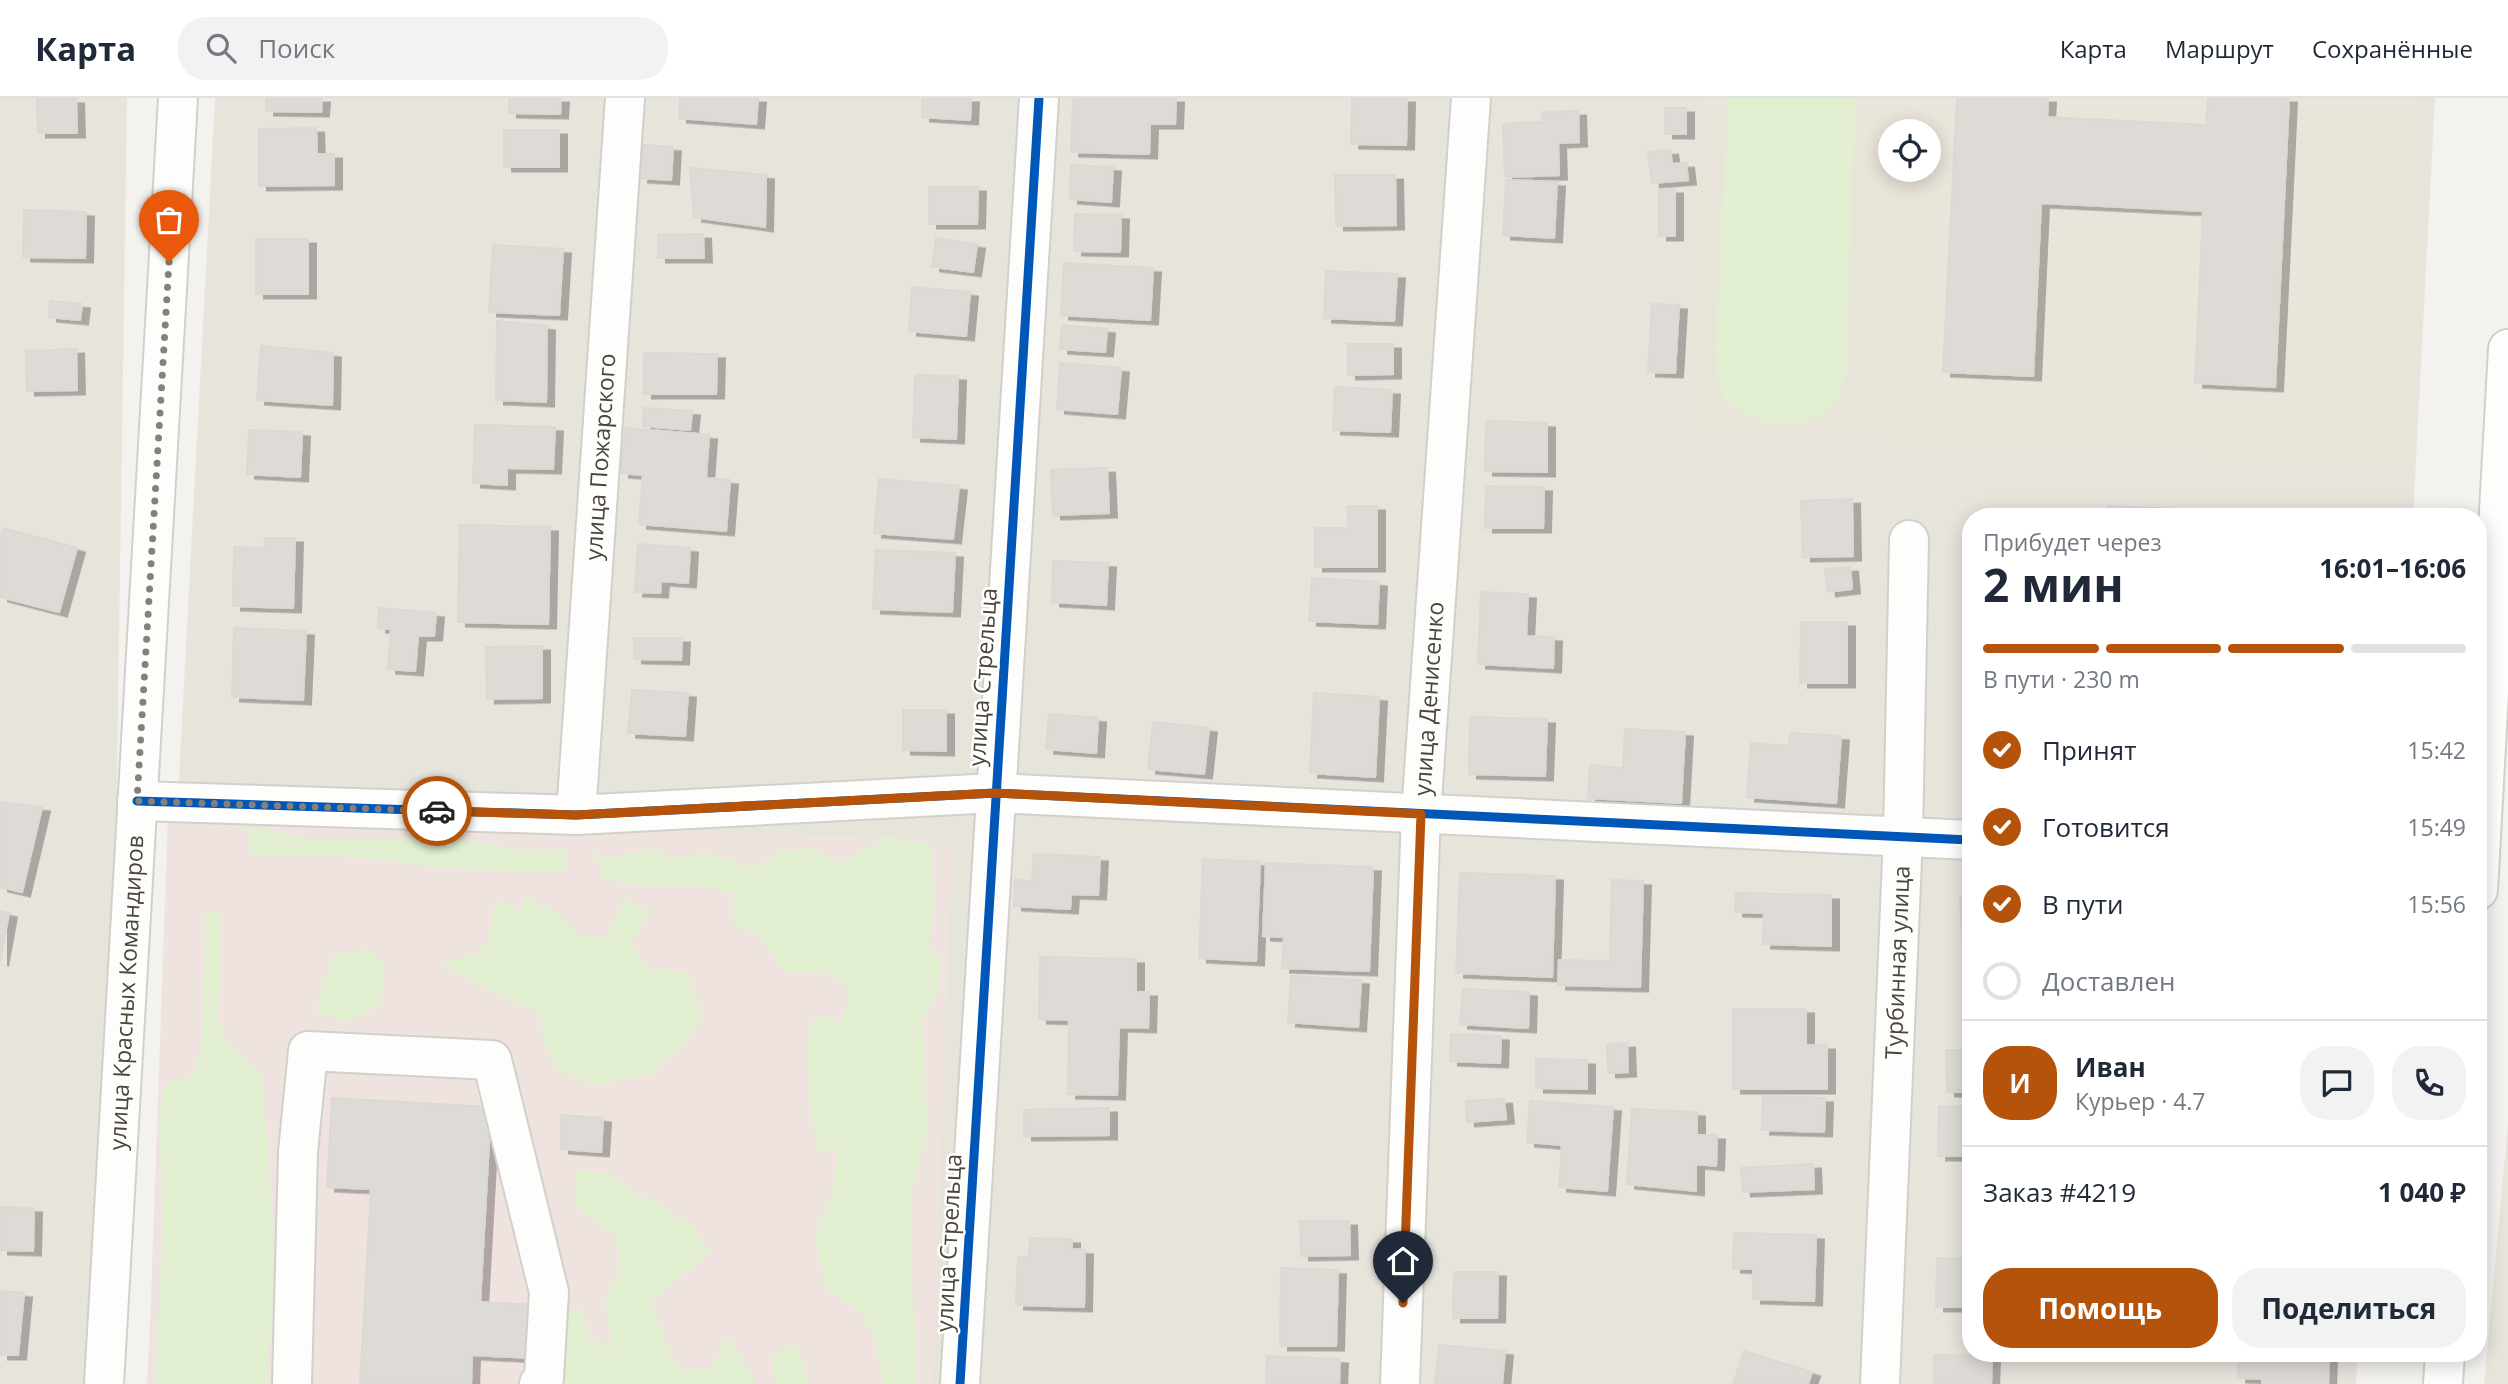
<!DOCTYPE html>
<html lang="ru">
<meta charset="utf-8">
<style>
:root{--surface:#fff;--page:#f2f2f3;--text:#1f2937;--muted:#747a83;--line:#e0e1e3;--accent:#b45309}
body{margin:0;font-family:"Open Sans",sans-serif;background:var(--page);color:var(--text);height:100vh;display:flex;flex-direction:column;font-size:26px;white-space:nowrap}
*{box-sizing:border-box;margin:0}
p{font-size:23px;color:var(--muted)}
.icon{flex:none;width:38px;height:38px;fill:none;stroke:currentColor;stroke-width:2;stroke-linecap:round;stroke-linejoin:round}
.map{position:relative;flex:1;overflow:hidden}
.details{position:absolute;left:1962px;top:410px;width:525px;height:854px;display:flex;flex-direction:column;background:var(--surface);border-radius:28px;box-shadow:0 4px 18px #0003}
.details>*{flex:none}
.controls{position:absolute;left:1878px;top:21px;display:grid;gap:14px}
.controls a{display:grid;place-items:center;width:63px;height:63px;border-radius:50%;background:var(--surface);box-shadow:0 4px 18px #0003;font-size:35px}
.pin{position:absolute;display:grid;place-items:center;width:60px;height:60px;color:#fff;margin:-72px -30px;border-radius:50% 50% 50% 0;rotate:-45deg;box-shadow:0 0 7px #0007}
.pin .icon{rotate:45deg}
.courier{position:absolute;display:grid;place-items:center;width:70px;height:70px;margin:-35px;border:5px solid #b45309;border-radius:50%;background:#fff;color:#222;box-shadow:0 2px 9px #0007}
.overview em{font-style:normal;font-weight:700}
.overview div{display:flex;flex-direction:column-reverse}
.overview{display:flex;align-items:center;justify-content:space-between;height:119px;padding:0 21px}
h1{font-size:46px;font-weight:700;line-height:52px}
.bar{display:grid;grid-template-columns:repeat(4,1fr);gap:10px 7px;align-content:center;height:84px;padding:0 21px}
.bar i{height:9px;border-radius:5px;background:var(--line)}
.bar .active{background:var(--accent)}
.bar p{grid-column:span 4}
.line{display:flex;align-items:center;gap:18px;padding:0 21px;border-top:2px solid var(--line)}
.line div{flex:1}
.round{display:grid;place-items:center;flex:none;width:74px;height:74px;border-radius:28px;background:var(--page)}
ol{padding:0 21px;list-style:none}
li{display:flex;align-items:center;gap:21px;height:77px}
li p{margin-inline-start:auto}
li .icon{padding:7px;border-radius:50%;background:var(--accent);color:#fff;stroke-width:4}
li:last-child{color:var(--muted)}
li i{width:38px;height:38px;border:4px solid var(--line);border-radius:50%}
.button{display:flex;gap:14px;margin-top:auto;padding:14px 21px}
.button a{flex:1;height:80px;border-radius:28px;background:var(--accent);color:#fff;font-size:28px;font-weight:700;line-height:80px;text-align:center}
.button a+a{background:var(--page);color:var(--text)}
header{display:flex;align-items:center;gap:42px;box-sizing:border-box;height:98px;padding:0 35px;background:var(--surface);border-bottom:2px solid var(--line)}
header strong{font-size:33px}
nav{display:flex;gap:38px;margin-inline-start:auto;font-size:24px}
.search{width:490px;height:63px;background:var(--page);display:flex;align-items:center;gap:18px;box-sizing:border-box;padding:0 24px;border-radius:28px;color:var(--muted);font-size:26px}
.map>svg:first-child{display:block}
.residential{fill:#e7e4dc;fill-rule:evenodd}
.education{fill:#eae5da;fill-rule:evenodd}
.medical{fill:#eee3df}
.green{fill:#e1eecf}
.building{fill:#dedbd6;stroke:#dcd9d4;stroke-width:2;filter:url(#shadow)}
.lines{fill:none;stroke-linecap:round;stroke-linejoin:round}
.minor-casing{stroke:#d2d0cb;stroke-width:42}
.minor{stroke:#fdfdfc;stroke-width:38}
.cycleway-casing{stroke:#fff;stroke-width:13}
.cycleway{stroke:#0057b8;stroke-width:9}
.done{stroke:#868178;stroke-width:7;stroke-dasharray:0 12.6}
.route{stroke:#b45309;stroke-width:9}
.labels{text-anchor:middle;stroke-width:5;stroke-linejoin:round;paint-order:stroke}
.street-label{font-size:23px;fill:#4b4439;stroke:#fff}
</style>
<header>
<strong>Карта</strong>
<div class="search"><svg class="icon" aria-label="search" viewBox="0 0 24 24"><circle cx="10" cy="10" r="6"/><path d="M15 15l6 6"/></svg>Поиск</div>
<nav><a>Карта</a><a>Маршрут</a><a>Сохранённые</a></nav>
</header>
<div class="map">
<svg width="2508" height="1286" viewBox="0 0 2508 1286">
<defs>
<filter id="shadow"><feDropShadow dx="8" dy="4.5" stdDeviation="0" flood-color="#0004"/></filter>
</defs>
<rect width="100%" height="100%" fill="#f4f2ee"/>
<!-- residential -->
<path class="residential" d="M0 0H127L108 1286H0Z
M215 0H2435L2413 418H1970V1255H2358L2356 1286H147ZM1890 33H1928V72H1890Z
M2508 1025V1286H2484Z"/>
<!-- education -->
<path class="education" d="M1701 0H2421L2415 375 1681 338ZM1890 33H1928V72H1890Z"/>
<!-- medical -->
<path class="medical" d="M168 715 952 742 933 1286H148Z"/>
<!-- green -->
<path class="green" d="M1728 0H1855L1847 267C1844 283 1840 298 1829 311 1807 337 1747 327 1726 303 1716 290 1716 266 1715 251Z
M245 727 308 741 398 740 464 742 517 751 568 752 563 776 432 769 378 761 252 757Z
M887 739 931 746 934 809 929 849 940 860 938 896 922 923 928 1034 912 1095V1181L916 1239 915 1286H884L875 1244 861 1214 825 1191 815 1137 834 1091 838 1048 818 1057 809 1001 807 940 815 916 842 924 850 891 821 873H784L759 838 734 827V794L690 788H644L603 781 592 754 611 760 652 750 675 760 706 753 752 770 778 753 811 750 843 765Z
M527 798 559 815 577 836 607 839 624 801 651 813 632 843 644 868 687 875 703 913 690 940 651 977 593 988 558 973 544 944 538 914 495 895 439 865 475 857 488 842 495 802 521 813Z
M206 813 221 814 218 923 229 945 263 977 274 1145 272 1223 268 1260 270 1286H155L163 1123 159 1027 165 986 192 977 202 949Z
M367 850 385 866 381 908 346 924 316 915 320 890 334 857Z
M576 1072 610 1076 636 1094 692 1126 711 1155 650 1204 678 1273 712 1268 729 1236 756 1286H554L531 1214 583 1211 589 1238 612 1252 605 1204 621 1169 616 1138 574 1109Z
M796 1245 810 1286H775L771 1257Z"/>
<!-- building -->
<path class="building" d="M266 0H322L321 14 266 13Z
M509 0H561L560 16 509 15Z
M680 0H758L756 26 679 20Z
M923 0H971L970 22 922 19Z
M1073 0H1176L1175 26H1150L1149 56 1071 54Z
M1352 0H1407L1406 47 1351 46Z
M1957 0H2048L2047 19 2206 27 2208 0H2289L2275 289 2195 285 2203 113 2041 105 2033 278 1943 274Z
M37 1H76L77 35H38Z
M1665 10H1686V36H1665Z
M1578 13 1579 44 1558 45 1559 77 1505 79 1503 26 1543 24 1542 14Z
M316 30 317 56H334V87L259 88V31Z
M504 32H559V69H504Z
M643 47 673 49 671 82 640 80Z
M1670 52 1672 66 1686 65 1688 82 1652 85 1648 54Z
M1071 67 1113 69 1111 104 1070 101Z
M690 70 766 77 765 129 694 119Z
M1335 77H1395L1396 127 1336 128Z
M1506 82 1557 84 1554 140 1503 137Z
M929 89H978L977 126H929Z
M1659 91H1675V138H1659Z
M24 112 86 114 85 160 23 159Z
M1075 116 1121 117 1120 154 1074 153Z
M703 136 704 160H658V137Z
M936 140 977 146 973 174 932 169Z
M256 141H308V196H256Z
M493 147 563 151 559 217 489 214Z
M1064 165 1153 170 1150 222 1061 217Z
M1326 173 1397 176 1394 223 1324 220Z
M912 189 970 194 966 238 909 233Z
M50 203 82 206 80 222 49 219Z
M1652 206 1679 207 1675 275 1648 274Z
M497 223 547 228 546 304 496 302Z
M1062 227 1107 231 1105 254 1060 251Z
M1348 246H1393V276L1348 277Z
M261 248 333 255 332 307 257 302Z
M76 251 77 292 27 293 26 253Z
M644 255 717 256 716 296H644Z
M1060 265 1121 270 1117 316 1057 311Z
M915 277 958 278 956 341 913 339Z
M1335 289 1392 292 1390 334 1333 332Z
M644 310 692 313 690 332 643 328Z
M1486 323 1547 325V374L1485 373Z
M475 327 555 329 553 371 507 370V387L473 385Z
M625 330 709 337 706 380 730 382 726 433 639 426 643 377 621 375Z
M249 332 302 334 300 379 247 376Z
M1107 370 1109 415 1053 417 1051 372Z
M879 381 959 388 953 441 874 435Z
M1486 388 1544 389 1543 430H1485Z
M1852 401 1853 458 1803 459 1801 403Z
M1348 408H1377V469H1315V430H1348Z
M2108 408 2179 411V418H2107Z
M460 427 550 429 548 526 458 524Z
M3 430 77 450 59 514 0 499V441Z
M265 440H295L293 510 233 508 234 449 264 450Z
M638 446 690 450 688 485 661 483 660 495 635 494Z
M876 452 955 455 952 514 873 511Z
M1053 463 1108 465 1106 507 1052 504Z
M1850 469 1852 491 1828 494 1825 471Z
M1312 480 1379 484 1377 526 1309 523Z
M1481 494 1528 496 1526 538 1554 539 1553 570 1478 566Z
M379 510 436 515 434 538H418L415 573 388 571 391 531 378 530Z
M1801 524H1847V585H1800Z
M234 530 306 533 303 602 232 599Z
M634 540H682L681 562 634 561Z
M542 548V600L487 601 486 549Z
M632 592 688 595 685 638 628 635Z
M1314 595 1379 599 1375 679 1310 675Z
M903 612H946V653L903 652Z
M1049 616 1098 620 1096 655 1046 651Z
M1470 619 1547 621 1545 678 1469 676Z
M1153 624 1209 630 1204 676 1148 671Z
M1625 631 1685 634 1681 705 1588 700 1590 667 1623 670Z
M1790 635 1841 638 1836 705 1747 699 1751 645 1789 648Z
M0 704 42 709 22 794 0 789Z
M1034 756 1100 759 1098 797 1071 796 1070 811 1014 808 1015 782 1032 783Z
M1203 761 1260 764 1256 863 1199 860Z
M1266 765 1373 769 1369 873 1282 870 1284 839 1263 838Z
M1460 775 1555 778 1552 879 1456 875Z
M1612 782 1643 783 1640 889 1558 887 1559 862 1610 863Z
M1736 795 1831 797V848L1763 846 1764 815 1735 814Z
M1960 799 1970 800V853L1963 852Z
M0 813 9 815 0 864Z
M1040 859 1136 861V894H1149L1148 930 1119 929 1117 997 1068 996 1069 922 1039 921Z
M1291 878 1361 882 1358 929 1288 924Z
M1463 891 1529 894 1528 930 1460 926Z
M1733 911H1806V947H1827V991H1733Z
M1451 936 1501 938 1500 965 1450 963Z
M1627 945 1628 974 1608 975 1607 946Z
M1946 952H1970V994H1947Z
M1536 961 1587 962V991L1536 990Z
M1763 998 1825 1000 1824 1034 1762 1032Z
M332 1000 491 1009 480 1204 534 1207 531 1260 472 1257 471 1286H360L371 1091 327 1089Z
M1504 1001 1506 1021 1467 1024 1466 1003Z
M1530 1003 1613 1009 1607 1093 1559 1089 1562 1047 1527 1044Z
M1939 1008 1970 1009V1058H1938Z
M1109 1010V1037L1024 1038V1012Z
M1632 1011 1697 1014V1037H1717L1716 1068 1696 1066V1093L1627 1086Z
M561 1017 603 1020 601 1054 561 1051Z
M1813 1066 1814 1091 1743 1094 1741 1070Z
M0 1109 34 1110 33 1153 0 1152Z
M1300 1123H1349L1350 1157 1301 1158Z
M1734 1135 1816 1137 1814 1203 1753 1201V1171L1733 1170Z
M1030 1140 1072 1141V1151L1085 1152 1084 1209 1016 1207 1018 1159H1029Z
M1937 1160 1970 1161V1209H1936Z
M1281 1170 1338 1172 1336 1248H1280Z
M1454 1174H1498L1497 1220H1453Z
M0 1193 24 1195 18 1257H0Z
M1439 1247 1505 1253 1502 1286H1435Z
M1744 1253 1812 1274 1808 1286H1733Z
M2239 1255H2329L2328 1286H2262V1281L2238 1280Z
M1934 1257 1992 1258 1991 1286H1934Z
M1267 1258 1340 1261 1339 1286H1266Z"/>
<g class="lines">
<defs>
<g id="minor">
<path d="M137 703 576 717 995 695 1970 742"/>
<path id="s1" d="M576 717 625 0"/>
<path d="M2478 792 2508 251"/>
<path id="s2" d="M104 1286 178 0"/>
<path d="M292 1286 298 1054 308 953 492 962 549 1194 544 1280 539 1286"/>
<path d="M960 1286 1039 0"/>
<path id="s3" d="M1400 1286 1421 716 1471 0"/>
<path id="s4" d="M1880 1286 1903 737 1909 442"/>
<path d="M2443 1286 2445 1255"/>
</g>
</defs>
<!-- minor casing -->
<use href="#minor" class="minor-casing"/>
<!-- minor -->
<use href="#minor" class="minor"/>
<defs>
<path id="cycleway" d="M137 703 576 717 995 695 1970 742
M960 1286 1039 0"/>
</defs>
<!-- cycleway casing -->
<use href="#cycleway" class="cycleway-casing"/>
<!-- cycleway -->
<use href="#cycleway" class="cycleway"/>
</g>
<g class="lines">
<!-- done -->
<path class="done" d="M169 164 137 703 437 713"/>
<!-- route -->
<path class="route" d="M437 713 576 717 995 695 1421 716 1403 1205"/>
</g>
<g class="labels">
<!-- street labels -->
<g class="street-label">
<text dy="8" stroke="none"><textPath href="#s1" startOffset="359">улица Пожарского</textPath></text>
<text transform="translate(983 579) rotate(-86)" y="8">улица Стрельца</text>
<text dy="8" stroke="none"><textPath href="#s3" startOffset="686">улица Денисенко</textPath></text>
<text dy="8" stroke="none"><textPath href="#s4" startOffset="422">Турбинная улица</textPath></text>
<text dy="8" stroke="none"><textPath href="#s2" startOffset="392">улица Красных Командиров</textPath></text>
<text transform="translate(949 1145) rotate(-87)" y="8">улица Стрельца</text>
</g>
</g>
</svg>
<div class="controls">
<a><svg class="icon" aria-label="locate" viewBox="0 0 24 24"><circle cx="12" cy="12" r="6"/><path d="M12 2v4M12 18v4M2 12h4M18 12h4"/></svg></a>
</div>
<div class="pin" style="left:169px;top:164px;background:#ea580c"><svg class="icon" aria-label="bag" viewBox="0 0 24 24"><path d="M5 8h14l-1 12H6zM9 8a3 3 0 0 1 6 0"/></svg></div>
<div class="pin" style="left:1403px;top:1205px;background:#1f2937"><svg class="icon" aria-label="home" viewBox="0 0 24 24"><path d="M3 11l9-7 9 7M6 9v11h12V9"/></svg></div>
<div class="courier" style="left:437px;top:713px"><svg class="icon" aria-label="car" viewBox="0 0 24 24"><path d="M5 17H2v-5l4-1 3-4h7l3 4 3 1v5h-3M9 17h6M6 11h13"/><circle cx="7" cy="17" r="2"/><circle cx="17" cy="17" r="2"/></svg></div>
<section class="details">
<div class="overview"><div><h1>2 мин</h1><p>Прибудет через</p></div><em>16:01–16:06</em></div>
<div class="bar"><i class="active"></i><i class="active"></i><i class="active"></i><i></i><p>В пути · 230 m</p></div>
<ol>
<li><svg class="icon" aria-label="check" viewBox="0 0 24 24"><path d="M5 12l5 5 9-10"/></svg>Принят<p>15:42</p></li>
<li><svg class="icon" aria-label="check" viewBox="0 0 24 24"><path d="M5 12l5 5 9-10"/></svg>Готовится<p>15:49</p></li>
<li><svg class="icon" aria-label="check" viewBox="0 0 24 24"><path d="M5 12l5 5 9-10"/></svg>В пути<p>15:56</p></li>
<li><i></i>Доставлен</li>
</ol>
<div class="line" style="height:126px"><b class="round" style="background:var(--accent);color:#fff">И</b><div><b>Иван</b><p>Курьер · 4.7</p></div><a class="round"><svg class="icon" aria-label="chat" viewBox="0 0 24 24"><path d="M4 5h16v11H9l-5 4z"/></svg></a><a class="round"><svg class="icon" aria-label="phone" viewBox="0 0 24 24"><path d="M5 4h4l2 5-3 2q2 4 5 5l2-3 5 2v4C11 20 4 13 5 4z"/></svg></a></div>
<div class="line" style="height:91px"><div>Заказ #4219</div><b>1 040 ₽</b></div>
<div class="button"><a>Помощь</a><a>Поделиться</a></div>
</section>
</div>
